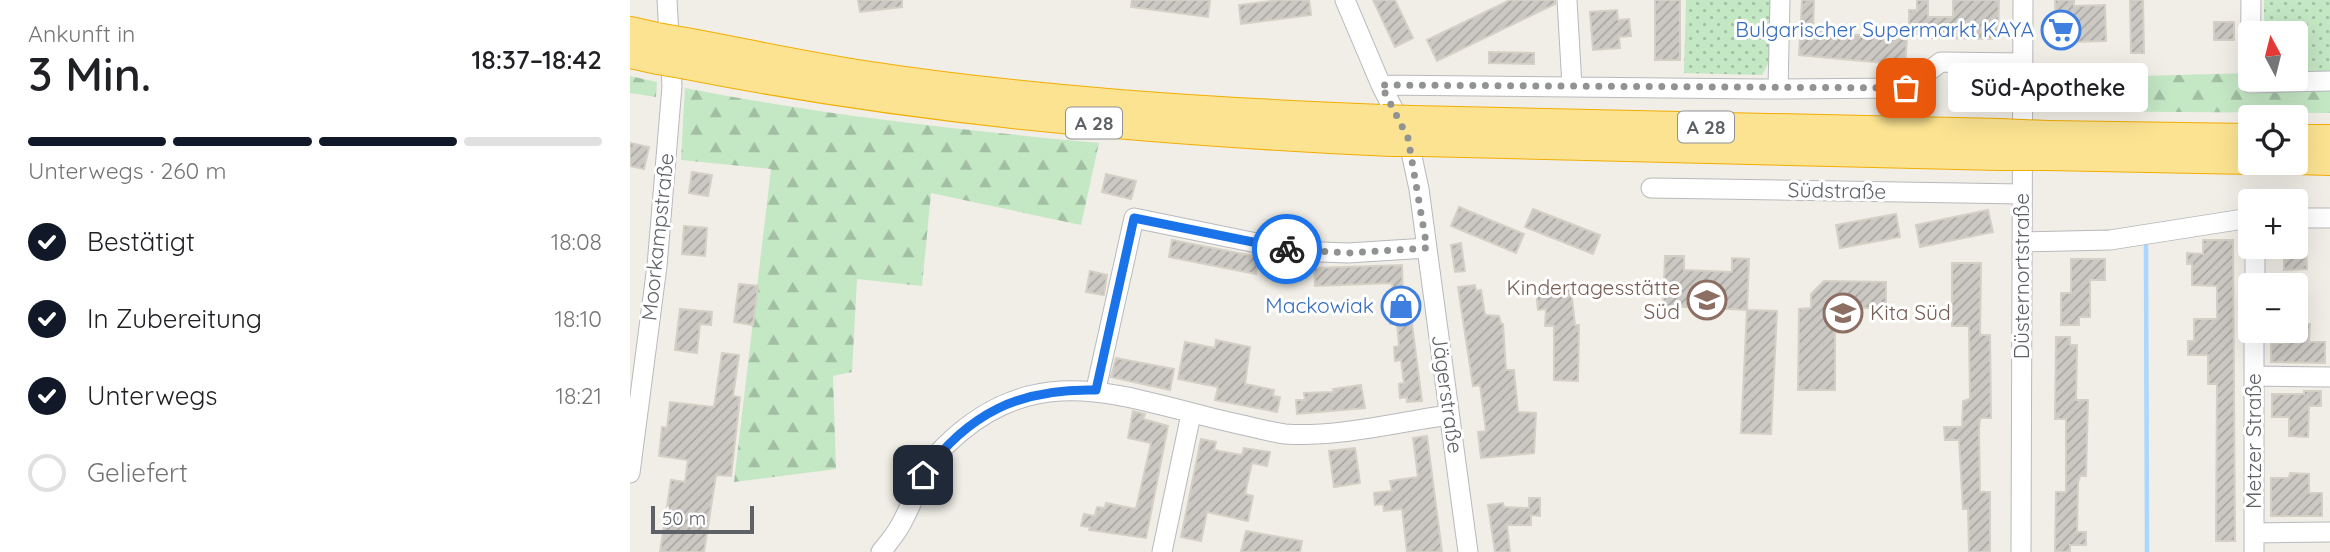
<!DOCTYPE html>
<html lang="de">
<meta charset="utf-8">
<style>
:root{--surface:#fff;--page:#f2f2f2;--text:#202124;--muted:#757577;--line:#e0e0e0;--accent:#111827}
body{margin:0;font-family:Quicksand,sans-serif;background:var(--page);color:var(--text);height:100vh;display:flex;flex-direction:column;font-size:26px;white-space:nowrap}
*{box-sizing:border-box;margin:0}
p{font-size:23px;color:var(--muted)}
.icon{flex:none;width:38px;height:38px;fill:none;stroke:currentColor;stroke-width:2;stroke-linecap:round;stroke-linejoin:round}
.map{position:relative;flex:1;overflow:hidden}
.sheet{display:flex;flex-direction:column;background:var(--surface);width:630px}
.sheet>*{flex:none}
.needle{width:46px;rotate:353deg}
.buttons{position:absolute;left:1608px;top:21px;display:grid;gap:14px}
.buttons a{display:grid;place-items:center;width:70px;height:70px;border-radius:7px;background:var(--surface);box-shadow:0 7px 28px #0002;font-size:35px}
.scale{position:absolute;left:21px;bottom:18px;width:103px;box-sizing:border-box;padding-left:7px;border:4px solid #5e6267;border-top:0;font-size:19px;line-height:24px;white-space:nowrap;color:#5e6267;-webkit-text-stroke:5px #fff;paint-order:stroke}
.pin{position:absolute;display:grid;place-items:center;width:60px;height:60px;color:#fff;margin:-30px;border-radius:14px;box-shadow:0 4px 10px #0006}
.courier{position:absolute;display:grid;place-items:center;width:70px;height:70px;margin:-35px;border:5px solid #1a73e8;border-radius:50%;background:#fff;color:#222;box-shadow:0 2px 9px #0007}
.bubble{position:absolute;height:49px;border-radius:7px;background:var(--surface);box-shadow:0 7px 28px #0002;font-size:23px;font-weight:600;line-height:49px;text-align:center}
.head em{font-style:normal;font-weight:600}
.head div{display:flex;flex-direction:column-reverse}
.head{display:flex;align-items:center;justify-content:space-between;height:119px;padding:0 28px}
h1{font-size:46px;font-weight:600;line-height:52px}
.bar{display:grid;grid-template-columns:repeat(4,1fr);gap:10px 7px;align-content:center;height:84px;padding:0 28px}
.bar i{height:9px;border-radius:5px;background:var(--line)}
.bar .selected{background:var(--accent)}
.bar p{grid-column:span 4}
ol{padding:0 28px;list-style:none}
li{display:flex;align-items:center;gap:21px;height:77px}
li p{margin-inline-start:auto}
li .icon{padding:7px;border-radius:50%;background:var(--accent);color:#fff;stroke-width:4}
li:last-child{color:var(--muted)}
li i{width:38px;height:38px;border:4px solid var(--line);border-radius:50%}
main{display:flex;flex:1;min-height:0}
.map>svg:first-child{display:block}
.forest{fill:url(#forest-firs)}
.park{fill:url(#park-dots)}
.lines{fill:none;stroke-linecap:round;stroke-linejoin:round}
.stream{stroke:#a9d7fe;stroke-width:4.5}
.building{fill:url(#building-hatch);stroke:#d5d0c5;stroke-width:2}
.minor-casing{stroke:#b7b9bd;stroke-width:21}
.highway-casing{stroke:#f3ad03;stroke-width:30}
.minor{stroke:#fff;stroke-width:19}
.highway{stroke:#fce392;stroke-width:28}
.highway-bridge-casing{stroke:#f3ad03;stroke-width:30;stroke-linecap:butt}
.highway-bridge{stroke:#fce392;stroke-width:28}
.done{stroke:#919393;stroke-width:7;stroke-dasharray:0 12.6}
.route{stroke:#1a73e8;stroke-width:9}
.labels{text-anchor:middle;stroke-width:6;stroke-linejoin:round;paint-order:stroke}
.shield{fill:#fff;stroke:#8e9195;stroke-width:2}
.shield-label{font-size:19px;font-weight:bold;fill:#5e6267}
.shop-label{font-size:21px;fill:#366cbe;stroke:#fff;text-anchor:end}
.street-label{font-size:21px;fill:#5e6267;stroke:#fff}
.education-label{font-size:21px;fill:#785e54;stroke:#fff;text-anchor:end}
</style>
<main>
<section class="sheet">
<div class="head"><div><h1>3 Min.</h1><p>Ankunft in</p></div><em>18:37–18:42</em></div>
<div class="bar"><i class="selected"></i><i class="selected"></i><i class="selected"></i><i></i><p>Unterwegs · 260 m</p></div>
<ol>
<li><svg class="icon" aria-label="check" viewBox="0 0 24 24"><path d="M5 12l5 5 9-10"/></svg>Bestätigt<p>18:08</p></li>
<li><svg class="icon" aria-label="check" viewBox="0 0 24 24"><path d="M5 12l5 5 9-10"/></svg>In Zubereitung<p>18:10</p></li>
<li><svg class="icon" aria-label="check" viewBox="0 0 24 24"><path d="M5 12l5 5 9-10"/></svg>Unterwegs<p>18:21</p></li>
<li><i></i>Geliefert</li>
</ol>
</section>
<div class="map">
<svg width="1700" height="552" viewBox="0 0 1700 552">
<defs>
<pattern id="forest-firs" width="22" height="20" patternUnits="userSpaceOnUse" patternTransform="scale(1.75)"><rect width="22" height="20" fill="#c4e7c4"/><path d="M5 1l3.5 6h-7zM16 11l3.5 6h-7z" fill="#a2bfa3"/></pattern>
<pattern id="park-dots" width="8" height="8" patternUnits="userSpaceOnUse" patternTransform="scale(1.75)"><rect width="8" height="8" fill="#c4e7c4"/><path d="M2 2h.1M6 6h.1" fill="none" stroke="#a2bfa3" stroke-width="1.8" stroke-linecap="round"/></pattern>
<pattern id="building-hatch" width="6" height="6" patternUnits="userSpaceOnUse" patternTransform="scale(1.75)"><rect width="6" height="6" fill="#ccc9c4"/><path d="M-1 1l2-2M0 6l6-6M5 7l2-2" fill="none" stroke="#a9a7a3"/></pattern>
</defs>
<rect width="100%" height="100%" fill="#f0eee6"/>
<!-- forest -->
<path class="forest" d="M1700 72V113L1404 111 1405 79 1620 73V79Z
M0 76 27 82 26 97 0 93Z
M55 88C192 115 330 130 469 143L451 225 301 193 292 286 227 279 222 372 203 376 206 469 104 482 141 169 51 160Z"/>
<!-- park -->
<path class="park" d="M1056 0H1141L1140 60 1132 75 1054 73Z
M1634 0H1700V72L1666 73V33H1634Z"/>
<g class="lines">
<!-- stream -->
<path class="stream" d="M1516 246 1517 552"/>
</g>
<!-- building -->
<path class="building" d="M228 0H272V7L230 12Z
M502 0H580L578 17 501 7Z
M650 0H679L681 15 611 24 609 5Z
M743 0H765L783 38 765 47Z
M880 0H925V4L807 61 797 40Z
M1025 0H1050V60H1025Z
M1172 0H1184L1183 31 1277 39 1275 65 1169 55Z
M1287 0H1298V17H1323V0H1369L1368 39 1301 38V34H1279V10H1287Z
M1425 0H1444V6L1475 5 1476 41 1445 42V34L1426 35Z
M1500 0H1513L1514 53H1501Z
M987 10 988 20 999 19 1001 36 989 37 990 48 963 50 960 12Z
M1584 22H1604V40H1584Z
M859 52 904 53V64L859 63Z
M0 143 19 147 14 169 0 166Z
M62 172 82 175 78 196 59 193Z
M476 174 506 181 501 199 472 192Z
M829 207 894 234 886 253 821 226Z
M903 209 970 235 963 254 895 227Z
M1358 210 1363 232 1290 247 1286 225Z
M1266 214 1270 237 1210 248 1206 225Z
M54 226 77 228 75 256 52 254Z
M1666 239H1676L1677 269 1654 270V247H1666Z
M542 240 629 257 626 274 539 257Z
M1573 240H1603L1605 541H1586L1587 384H1578V355H1558V341H1564V319H1587V286L1562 285V264H1557V253L1573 254Z
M831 243 835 271 825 272 821 245Z
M1035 256H1054V270L1102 272V258L1119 259 1117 310 1033 306Z
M1441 259H1475V280H1460V317H1449V325H1431V293H1441Z
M1322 263H1351L1350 335H1360L1361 418H1350L1349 430 1350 492H1360V552H1339L1338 509H1333L1329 440H1315L1314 427H1332L1333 401 1340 399 1339 326H1322Z
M772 265 773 302 779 301 792 401 777 402V397L770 398 769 384 774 383 771 360 765 361 764 347 769 346 767 324H760L759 310H765L762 283 685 286 684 268Z
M460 271 477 275 474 295 456 292Z
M1194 281 1256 282V308H1222L1205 322V390H1168L1169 309 1181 308V294Z
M109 284 128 286 123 325 104 322Z
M845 285 846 291 851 290 855 315 869 316 871 324H873L876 370H884L888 412 906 413 904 453 851 458 848 432 856 431 850 385 843 386 828 287Z
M927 286V291L941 289 945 325H949L948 381 924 380V326H915L916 309 908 310 906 289Z
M50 309 82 312 81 325 70 324 67 353 45 350Z
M1117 310 1147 311 1141 434 1111 433Z
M1666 324H1680L1679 342H1695V363L1641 362V343H1653L1654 331H1666Z
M1426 337H1440V345H1447L1446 400H1458L1456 476H1450L1448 483 1447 532H1456V545H1440V552H1425L1426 492H1436V419H1425Z
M586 340 620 347 615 384 644 390 643 396 650 397 647 412 585 400 588 387 548 379 555 342 585 348Z
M92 353 109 355 103 396 110 397 101 476 86 475 74 552H30L41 480 55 482 58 460 29 456 32 427 37 428 40 402 84 407Z
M486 358 544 369 540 390 481 377Z
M731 385 735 408 667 414 666 400H675L674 393 704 392 703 389Z
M1674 391H1691V406H1679L1678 437 1659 436V417H1642V394H1674Z
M503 411 515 414 513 419 538 426 516 538 459 530 460 527 451 526 454 514 465 516 467 507 475 508 476 503 506 509 521 443 498 438Z
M797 436 812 552H777L772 509 754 511 753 504 745 505 744 493 762 491 760 481 788 477 783 438Z
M571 439 586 442 584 450 612 455 614 448 640 452 637 466 622 463 615 494 623 496 618 521 577 512 571 541 551 537Z
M725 448 730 483 704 487 699 451Z
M1660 473 1679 474V493H1692V516H1641V478H1659Z
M899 498H910V516L901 515V525H877L880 552H865L858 505 873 503 874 507 899 508Z
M616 531 672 541 670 552H611Z"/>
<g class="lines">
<defs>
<path id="minor" d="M715 0 751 85 778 138 789 189 838 552
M937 0 942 86
M1621 0 1620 83 1700 81
M751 85 1131 89 1276 88 1311 62 1393 63
M1148 89 1150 0
M1021 188 1392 194
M1666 218H1700
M1392 242 1480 240 1620 218
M1625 285V247
M1624 376 1700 377
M466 389 504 218 666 251 718 253 797 248
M0 473 27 266 42 86 37 0
M1624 533 1700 532
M251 552C258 543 265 535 270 526 285 500 292 469 314 447 409 353 497 400 608 424 623 427 639 432 655 434 706 438 768 422 819 415
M532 552 561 414
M1391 552 1393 0
M1624 552V331"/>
<path id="highway" d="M0 31 27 37
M56 42C115 53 174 66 234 75 405 101 579 112 752 119
M0 54 28 60
M57 65C290 111 524 131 761 142
M782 120 1370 133
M1418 135 1620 138
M1666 139H1700
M792 142 1369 156
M1417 156 1620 160
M1666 160 1700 161"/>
</defs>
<!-- minor casing -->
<use href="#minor" class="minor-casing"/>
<!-- highway casing -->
<use href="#highway" class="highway-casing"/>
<!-- minor -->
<use href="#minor" class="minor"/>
<!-- highway -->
<use href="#highway" class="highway"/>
<defs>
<path id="highway-bridge" d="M27 37 56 42
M28 60 57 65
M752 119 782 120
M1370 133 1418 135
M761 142H792
M1369 156H1417"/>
</defs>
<!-- highway-bridge casing -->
<use href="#highway-bridge" class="highway-bridge-casing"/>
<!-- highway-bridge -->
<use href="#highway-bridge" class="highway-bridge"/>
</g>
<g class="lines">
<!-- done -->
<path class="done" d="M657 249 718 253 797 248 778 138 751 85 1276 88"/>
<!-- route -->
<path class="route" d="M293 475C338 413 390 388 466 390L504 218 657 249"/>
</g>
<!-- icons -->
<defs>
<symbol id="supermarket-ring" viewBox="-11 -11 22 22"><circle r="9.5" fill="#fff" stroke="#3f7fe0" stroke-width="1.5"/><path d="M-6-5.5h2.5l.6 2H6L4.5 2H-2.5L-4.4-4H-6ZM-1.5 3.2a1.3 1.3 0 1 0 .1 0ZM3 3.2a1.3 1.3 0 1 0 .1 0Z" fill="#3f7fe0"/></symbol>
<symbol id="school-ring" viewBox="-11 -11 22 22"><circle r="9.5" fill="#fff" stroke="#8d6e63" stroke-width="1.5"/><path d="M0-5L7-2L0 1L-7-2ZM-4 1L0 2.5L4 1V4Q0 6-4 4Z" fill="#8d6e63"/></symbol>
<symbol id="shop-ring" viewBox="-11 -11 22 22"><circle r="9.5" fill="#fff" stroke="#3f7fe0" stroke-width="1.5"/><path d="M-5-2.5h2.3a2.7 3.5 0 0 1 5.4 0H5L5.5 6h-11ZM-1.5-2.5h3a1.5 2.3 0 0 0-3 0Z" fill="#3f7fe0"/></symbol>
</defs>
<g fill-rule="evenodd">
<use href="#supermarket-ring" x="1409" y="8" width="44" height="44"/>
<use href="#school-ring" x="1055" y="278" width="44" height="44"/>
<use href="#shop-ring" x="749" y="284" width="44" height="44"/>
<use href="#school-ring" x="1191" y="291" width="44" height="44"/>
</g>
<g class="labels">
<!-- shield labels -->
<g class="shield">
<rect x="436" y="107.5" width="56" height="31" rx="5"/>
<rect x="1048" y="111.5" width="56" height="31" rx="5"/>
</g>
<g class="shield-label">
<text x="464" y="130">A 28</text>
<text x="1076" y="134">A 28</text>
</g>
<!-- shop labels -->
<g class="shop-label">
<text x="1404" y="37">Bulgarischer Supermarkt KAYA</text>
<text x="744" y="313">Mackowiak</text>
</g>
<!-- street labels -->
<g class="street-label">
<text transform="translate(1207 191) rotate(1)" y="7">Südstraße</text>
<text transform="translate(28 237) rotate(-84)" y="7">Moorkampstraße</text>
<text transform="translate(1392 276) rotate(-90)" y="7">Düsternortstraße</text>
<text transform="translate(817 394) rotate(82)" y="7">Jägerstraße</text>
<text transform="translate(1624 441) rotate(-90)" y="7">Metzer Straße</text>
</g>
<!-- education labels -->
<g class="education-label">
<text x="1050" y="295">Kindertagesstätte<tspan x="1050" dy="24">Süd</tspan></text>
<text x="1240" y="320" text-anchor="start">Kita Süd</text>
</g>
</g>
</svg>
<div class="buttons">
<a><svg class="needle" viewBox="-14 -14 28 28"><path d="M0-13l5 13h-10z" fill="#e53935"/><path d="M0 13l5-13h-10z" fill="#757577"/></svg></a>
<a><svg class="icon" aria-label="locate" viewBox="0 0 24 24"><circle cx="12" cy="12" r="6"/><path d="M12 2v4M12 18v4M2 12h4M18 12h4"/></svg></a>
<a>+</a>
<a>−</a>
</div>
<div class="scale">50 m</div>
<div class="pin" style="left:1276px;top:88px;background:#ea580c"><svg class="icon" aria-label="bag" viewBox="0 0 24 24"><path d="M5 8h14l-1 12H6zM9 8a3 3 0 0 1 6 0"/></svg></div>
<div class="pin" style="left:293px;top:475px;background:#1f2937"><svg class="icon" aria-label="home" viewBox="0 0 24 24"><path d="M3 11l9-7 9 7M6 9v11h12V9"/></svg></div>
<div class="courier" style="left:657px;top:249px"><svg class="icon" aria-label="bike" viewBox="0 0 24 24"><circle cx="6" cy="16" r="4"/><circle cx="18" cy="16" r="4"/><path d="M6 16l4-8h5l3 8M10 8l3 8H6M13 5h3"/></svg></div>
<div class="bubble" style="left:1318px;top:63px;width:200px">Süd-Apotheke</div>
</div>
</main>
